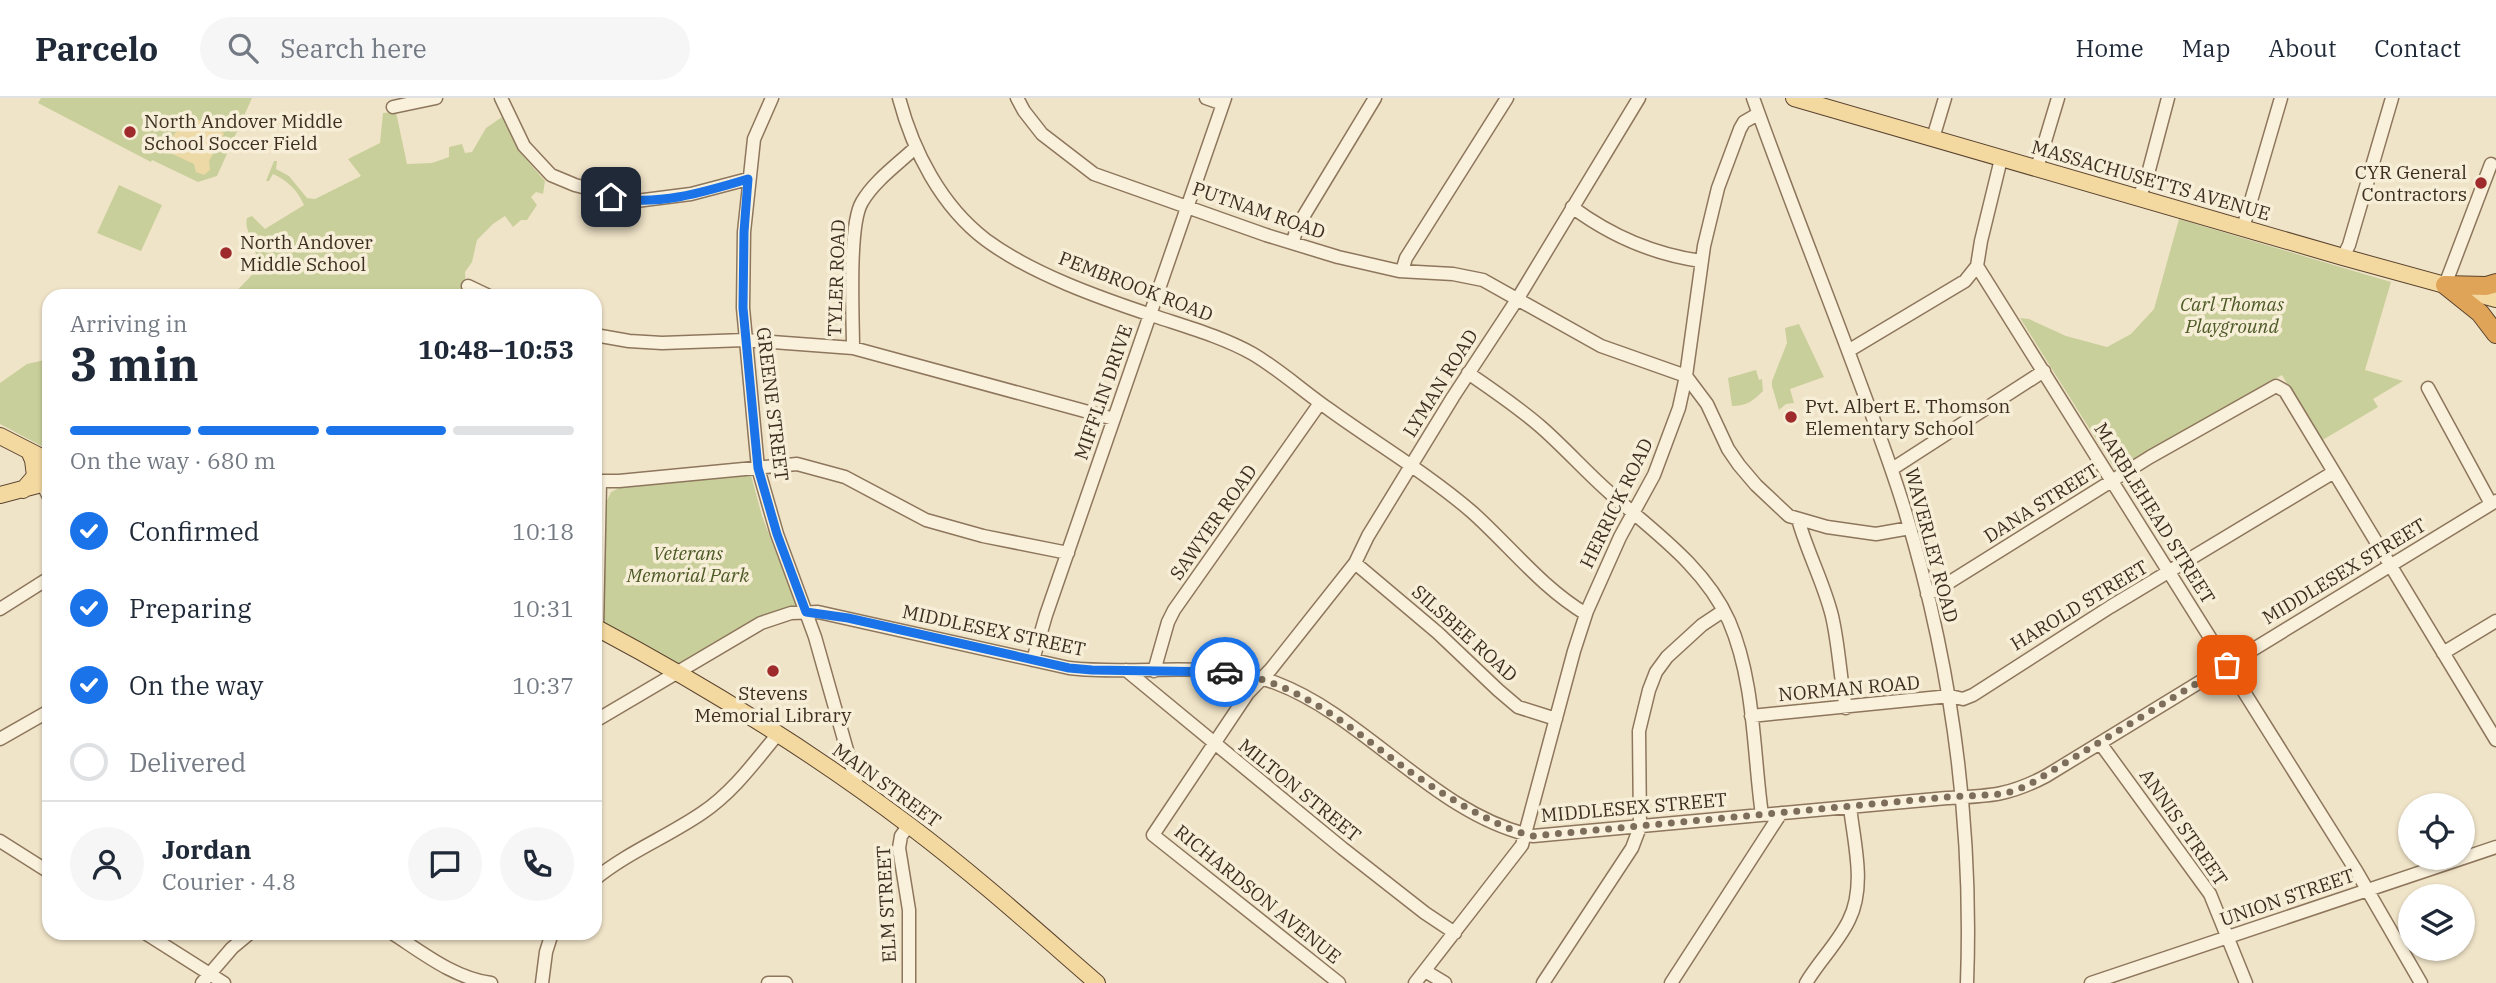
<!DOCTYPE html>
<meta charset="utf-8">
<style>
:root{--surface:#fff;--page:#f6f6f7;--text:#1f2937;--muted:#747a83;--line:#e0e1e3;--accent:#1a73e8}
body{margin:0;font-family:"IBM Plex Serif",serif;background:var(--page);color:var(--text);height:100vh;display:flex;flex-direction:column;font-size:26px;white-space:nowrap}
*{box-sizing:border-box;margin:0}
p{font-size:23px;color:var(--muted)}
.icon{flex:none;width:38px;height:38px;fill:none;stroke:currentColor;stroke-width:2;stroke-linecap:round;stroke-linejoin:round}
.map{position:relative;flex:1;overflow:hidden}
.details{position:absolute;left:42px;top:191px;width:560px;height:651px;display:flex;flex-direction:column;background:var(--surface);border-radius:21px;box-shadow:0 2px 5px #0004}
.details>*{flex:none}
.tools{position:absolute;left:2398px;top:695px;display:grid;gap:14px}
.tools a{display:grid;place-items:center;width:77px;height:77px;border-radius:50%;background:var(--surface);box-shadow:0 2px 5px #0004;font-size:35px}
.pin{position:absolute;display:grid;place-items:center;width:60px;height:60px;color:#fff;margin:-30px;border-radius:14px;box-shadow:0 4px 10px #0006}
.courier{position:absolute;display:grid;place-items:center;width:70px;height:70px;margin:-35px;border:5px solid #1a73e8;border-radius:50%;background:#fff;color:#222;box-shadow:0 2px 9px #0007}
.headline em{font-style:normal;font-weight:700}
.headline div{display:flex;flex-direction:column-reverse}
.headline{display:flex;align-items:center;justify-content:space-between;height:119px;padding:0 28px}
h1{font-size:46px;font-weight:700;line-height:52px}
.bar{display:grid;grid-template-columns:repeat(4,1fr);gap:10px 7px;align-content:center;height:84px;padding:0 28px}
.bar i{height:9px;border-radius:5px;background:var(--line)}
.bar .current{background:var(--accent)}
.bar p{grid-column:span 4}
.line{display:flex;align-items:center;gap:18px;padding:0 28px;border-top:2px solid var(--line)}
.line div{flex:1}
.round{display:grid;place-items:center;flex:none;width:74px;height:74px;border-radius:37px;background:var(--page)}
ol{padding:0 28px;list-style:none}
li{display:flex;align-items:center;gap:21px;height:77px}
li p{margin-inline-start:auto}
li .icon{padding:7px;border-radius:50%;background:var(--accent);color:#fff;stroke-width:4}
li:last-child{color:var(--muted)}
li i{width:38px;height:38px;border:4px solid var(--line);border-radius:50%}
header{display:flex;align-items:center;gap:42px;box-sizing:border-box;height:98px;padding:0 35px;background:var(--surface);border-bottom:2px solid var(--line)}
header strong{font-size:33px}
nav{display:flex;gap:38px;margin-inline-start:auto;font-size:24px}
.search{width:490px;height:63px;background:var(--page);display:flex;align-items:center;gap:18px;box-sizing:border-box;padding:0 24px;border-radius:38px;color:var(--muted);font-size:26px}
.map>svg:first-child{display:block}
.green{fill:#c9cf9b}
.sand{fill:#ecd9a5}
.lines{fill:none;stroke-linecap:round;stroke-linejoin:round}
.minor-casing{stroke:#8d765c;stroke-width:15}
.major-casing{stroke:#5b4430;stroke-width:18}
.highway-casing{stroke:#5b4430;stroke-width:20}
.minor{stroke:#faf1dc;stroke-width:12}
.major{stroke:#f3d9a0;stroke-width:16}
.highway{stroke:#e0a458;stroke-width:18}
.done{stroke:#7c6e5b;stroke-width:7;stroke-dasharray:0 12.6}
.route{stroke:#1a73e8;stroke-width:9}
.poi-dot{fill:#9e2a2b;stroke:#f7eed8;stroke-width:2.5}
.labels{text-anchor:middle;stroke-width:7;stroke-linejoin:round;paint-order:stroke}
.poi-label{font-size:19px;fill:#3d2e20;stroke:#f7eed8;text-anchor:start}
.street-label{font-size:19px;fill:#3d2e20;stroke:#f7eed8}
.park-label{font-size:19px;font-style:italic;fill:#4d5a26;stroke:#f7eed8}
</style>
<header>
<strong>Parcelo</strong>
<div class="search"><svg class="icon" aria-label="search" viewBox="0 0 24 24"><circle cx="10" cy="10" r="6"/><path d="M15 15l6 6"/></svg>Search here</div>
<nav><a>Home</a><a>Map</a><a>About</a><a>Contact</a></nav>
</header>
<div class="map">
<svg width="2496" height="885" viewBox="0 0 2496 885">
<rect width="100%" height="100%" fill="#f0e4c8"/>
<!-- green -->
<path class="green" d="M41 0H252L217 78 198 84 152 62 151 64 38 5Z
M396 14 407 66 432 65 449 59V49L462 46 465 55 472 54 486 30 502 19 518 52 545 83 543 96 536 94 531 99 537 107 527 122H521L513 129 505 118 493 126 477 142 472 164 465 174 466 189 457 198H234C239 187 252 181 255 170 261 148 243 135 247 120L252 118 265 131 304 107C298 93 287 82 273 76L269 83H266L274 63H277L276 71 289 78 307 100 315 101 361 78 348 61 380 45 383 15Z
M119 87 162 107 141 153 97 135Z
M2179 121 2391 184 2365 272 2403 283 2373 301 2378 309 2321 343 2282 277 2116 373 2020 220 2029 221 2066 238 2107 249 2131 236 2154 211Z
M1799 226 1824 279 1790 291 1794 305 1786 306 1779 312 1772 288V283L1787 245 1785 230Z
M49 261V352L0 326V285L27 266Z
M1756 272 1759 282 1762 281 1763 293C1754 302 1747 308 1732 308L1728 280Z
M751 377 762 418 796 507 679 566 604 525 602 521 605 407 611 394 625 387Z"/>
<!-- sand -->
<path class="sand" d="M198 22 217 28 224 36 209 63 210 72 204 77 196 74 194 66 168 54C170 36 181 25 198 22Z"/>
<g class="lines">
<defs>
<path id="minor" d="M501 0 524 48 551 77 575 87 636 103 691 96 748 81
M772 0 754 41 744 134 743 210 756 349 758 370 777 436 815 539 858 691
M899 0C913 53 941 108 986 142 1032 176 1100 200 1154 218 1187 229 1223 239 1253 256 1280 272 1304 294 1330 312 1377 346 1428 376 1472 414 1510 448 1541 489 1586 516
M1017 0 1024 13 1042 36 1094 76 1266 137 1338 159 1399 173 1453 176 1483 182 1601 248 1686 278 1707 306 1728 351 1739 367 1756 387 1789 418 1827 429 1876 436 1910 430
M1206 0 1223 6
M1753 0C1788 98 1827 195 1863 293 1878 333 1893 373 1905 413 1952 568 1973 723 1967 885
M393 9 436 0
M1933 40 1945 0
M2001 61 1981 143 1977 168 2357 774 2421 885
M2037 70 2058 0
M2138 99 2145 87 2168 0
M1572 109C1611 138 1652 156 1701 163
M2243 130 2281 0
M1293 144 1297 129 1375 0
M2343 159 2349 147 2392 0
M1402 173 1406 160 1507 0
M2445 187 2491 66
M468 188 489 198
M595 237 629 243 662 245 745 242 853 250 1114 321
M853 250C853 219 848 127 862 104 874 83 898 66 915 50
M1848 253 1965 183 1977 168
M1468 275C1493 292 1518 309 1541 329 1565 350 1586 374 1610 395 1653 433 1705 469 1729 523 1755 583 1753 653 1762 717
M2428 290 2491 406
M1892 371 2044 273
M595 383H619L797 366 845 379 926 422 983 438 1068 455
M43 387 49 399
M1798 421C1807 454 1824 485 1832 518 1839 548 1840 580 1846 610
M1355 465 1438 535 1498 592 1518 609 1556 621
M1927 496 1937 492 2150 359 2276 288 2285 293 2496 642
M0 511 49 480
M597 530 600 384
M2443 555 2496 523
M1033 562 1046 517 1225 0
M1126 572 1342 750 1425 815 1455 835
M1154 573 1168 524 1174 512 1320 305
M1751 618 1950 598 1963 601 1973 597 2110 509 2334 374
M595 623 761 525 791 515 818 514 1069 570C1137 578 1211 561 1276 585 1366 619 1436 717 1533 738L1947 700C1989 698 2008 698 2046 678L2496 403
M0 641 49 613
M2100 645 2210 796 2246 885
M0 743 49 774
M595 781C628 754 667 739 702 715 732 695 754 665 777 637
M145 835 224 885
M392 835C423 855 454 880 491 885
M1425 873 1445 885
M202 885 232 850 250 835
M542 885 546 854 552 835
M768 885H786
M909 885V812L899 750 901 738 909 727
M1339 885 1153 737 1248 595 1271 571 1355 465 1368 438 1453 299 1518 200 1639 0
M1415 885 1522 747 1574 553 1587 513 1620 439 1654 377 1679 310 1686 278 1704 148 1718 90 1740 31 1744 24 1758 16
M1543 885 1632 750 1640 729 1639 633 1649 592 1656 574 1667 559 1702 527 1723 513
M1671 885 1781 715
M1806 885C1819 863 1838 845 1849 822 1866 788 1854 745 1850 709
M2091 885 2496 749"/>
<path id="major" d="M1794 0 2343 159 2496 201
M0 338 49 363
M23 392 35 378 33 362 29 353
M0 397 49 384
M595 529C704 587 811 653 910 728 975 777 1036 832 1097 885"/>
<path id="highway" d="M2445 187 2480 215 2496 236
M2445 187 2486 188 2496 185"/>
</defs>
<!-- minor casing -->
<use href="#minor" class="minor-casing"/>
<!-- major casing -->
<use href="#major" class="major-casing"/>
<!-- highway casing -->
<use href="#highway" class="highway-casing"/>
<!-- minor -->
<use href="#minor" class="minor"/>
<!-- major -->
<use href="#major" class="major"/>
<!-- highway -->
<use href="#highway" class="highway"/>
</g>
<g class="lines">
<!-- done -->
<path class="done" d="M1225 574C1295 581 1348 628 1402 668 1423 683 1446 698 1469 711 1490 722 1510 733 1533 738L1947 699 2004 696 2027 688 2227 567"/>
<!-- route -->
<path class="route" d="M611 99C656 109 705 94 748 81L744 134 743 210 756 349 758 370 777 436 806 514 848 520 1069 570 1092 572 1225 574"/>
</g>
<!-- markers -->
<g class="poi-dot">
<circle cx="130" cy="34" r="7"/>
<circle cx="2481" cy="85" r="7"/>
<circle cx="226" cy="155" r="7"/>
<circle cx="1791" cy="319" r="7"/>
<circle cx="773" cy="573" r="7"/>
</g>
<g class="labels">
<!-- poi labels -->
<g class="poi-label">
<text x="144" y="30">North Andover Middle<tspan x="144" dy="22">School Soccer Field</tspan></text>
<text x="2467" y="81" text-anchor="end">CYR General<tspan x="2467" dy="22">Contractors</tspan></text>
<text x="240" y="151">North Andover<tspan x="240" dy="22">Middle School</tspan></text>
<text x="1805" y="315">Pvt. Albert E. Thomson<tspan x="1805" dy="22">Elementary School</tspan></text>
<text x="773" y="602" text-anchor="middle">Stevens<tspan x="773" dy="22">Memorial Library</tspan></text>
</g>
<!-- street labels -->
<g class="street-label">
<text transform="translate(2151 82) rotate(16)" y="7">MASSACHUSETTS AVENUE</text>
<text transform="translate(1259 112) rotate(19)" y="7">PUTNAM ROAD</text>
<text transform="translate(836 180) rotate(-88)" y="7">TYLER ROAD</text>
<text transform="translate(1136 188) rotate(21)" y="7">PEMBROOK ROAD</text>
<text transform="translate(1440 285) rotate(-58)" y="7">LYMAN ROAD</text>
<text transform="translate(1103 294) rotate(-71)" y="7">MIFFLIN DRIVE</text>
<text transform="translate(773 306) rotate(83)" y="7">GREENE STREET</text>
<text transform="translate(1616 405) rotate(-64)" y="7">HERRICK ROAD</text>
<text transform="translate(2041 405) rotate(-32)" y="7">DANA STREET</text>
<text transform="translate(2155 415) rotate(58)" y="7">MARBLEHEAD STREET</text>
<text transform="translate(1213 424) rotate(-55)" y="7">SAWYER ROAD</text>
<text transform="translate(1932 447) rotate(75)" y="7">WAVERLEY ROAD</text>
<text transform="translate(2344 473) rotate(-31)" y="7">MIDDLESEX STREET</text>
<text transform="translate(2079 507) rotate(-31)" y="7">HAROLD STREET</text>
<text transform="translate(994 532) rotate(12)" y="7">MIDDLESEX STREET</text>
<text transform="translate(1465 535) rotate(42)" y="7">SILSBEE ROAD</text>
<text transform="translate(1849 590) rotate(-5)" y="7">NORMAN ROAD</text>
<text transform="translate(887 687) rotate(36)" y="7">MAIN STREET</text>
<text transform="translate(1300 692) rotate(39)" y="7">MILTON STREET</text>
<text transform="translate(1634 709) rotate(-5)" y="7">MIDDLESEX STREET</text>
<text transform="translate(2184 729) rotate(55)" y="7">ANNIS STREET</text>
<text transform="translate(1258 796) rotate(39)" y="7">RICHARDSON AVENUE</text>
<text transform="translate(2287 799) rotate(-19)" y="7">UNION STREET</text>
<text transform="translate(886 806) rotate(-93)" y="7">ELM STREET</text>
</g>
<!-- park labels -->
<g class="park-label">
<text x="2232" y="213">Carl Thomas<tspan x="2232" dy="22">Playground</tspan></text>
<text x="688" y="462">Veterans<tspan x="688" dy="22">Memorial Park</tspan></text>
</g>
</g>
</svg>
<div class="tools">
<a><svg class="icon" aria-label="locate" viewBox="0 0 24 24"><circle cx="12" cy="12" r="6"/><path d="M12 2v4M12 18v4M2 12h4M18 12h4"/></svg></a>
<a><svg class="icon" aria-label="layers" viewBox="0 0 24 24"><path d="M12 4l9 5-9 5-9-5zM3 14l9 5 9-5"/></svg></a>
</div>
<div class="pin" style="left:2227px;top:567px;background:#ea580c"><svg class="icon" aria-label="bag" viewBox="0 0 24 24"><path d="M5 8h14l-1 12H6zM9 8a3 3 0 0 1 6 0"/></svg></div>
<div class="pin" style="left:611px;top:99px;background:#1f2937"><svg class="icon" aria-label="home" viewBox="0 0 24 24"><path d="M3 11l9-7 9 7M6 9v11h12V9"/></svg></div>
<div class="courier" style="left:1225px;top:574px"><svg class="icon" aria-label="car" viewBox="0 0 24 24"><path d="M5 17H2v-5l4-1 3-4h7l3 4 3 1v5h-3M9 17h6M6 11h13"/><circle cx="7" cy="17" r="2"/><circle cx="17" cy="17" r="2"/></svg></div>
<section class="details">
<div class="headline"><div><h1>3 min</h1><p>Arriving in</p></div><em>10:48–10:53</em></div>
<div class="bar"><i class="current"></i><i class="current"></i><i class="current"></i><i></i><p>On the way · 680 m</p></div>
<ol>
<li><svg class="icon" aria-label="check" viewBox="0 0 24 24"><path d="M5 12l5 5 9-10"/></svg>Confirmed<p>10:18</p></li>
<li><svg class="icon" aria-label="check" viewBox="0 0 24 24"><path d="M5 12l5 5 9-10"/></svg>Preparing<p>10:31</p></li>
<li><svg class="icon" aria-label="check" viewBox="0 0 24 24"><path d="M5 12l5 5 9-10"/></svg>On the way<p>10:37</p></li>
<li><i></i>Delivered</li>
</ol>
<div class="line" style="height:126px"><a class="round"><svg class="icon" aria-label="person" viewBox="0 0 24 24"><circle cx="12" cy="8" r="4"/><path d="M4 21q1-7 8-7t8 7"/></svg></a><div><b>Jordan</b><p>Courier · 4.8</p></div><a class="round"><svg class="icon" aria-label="chat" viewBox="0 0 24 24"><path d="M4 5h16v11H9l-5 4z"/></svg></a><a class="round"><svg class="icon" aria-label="phone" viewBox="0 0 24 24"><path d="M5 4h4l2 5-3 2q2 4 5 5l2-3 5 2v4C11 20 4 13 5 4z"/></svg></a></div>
</section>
</div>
